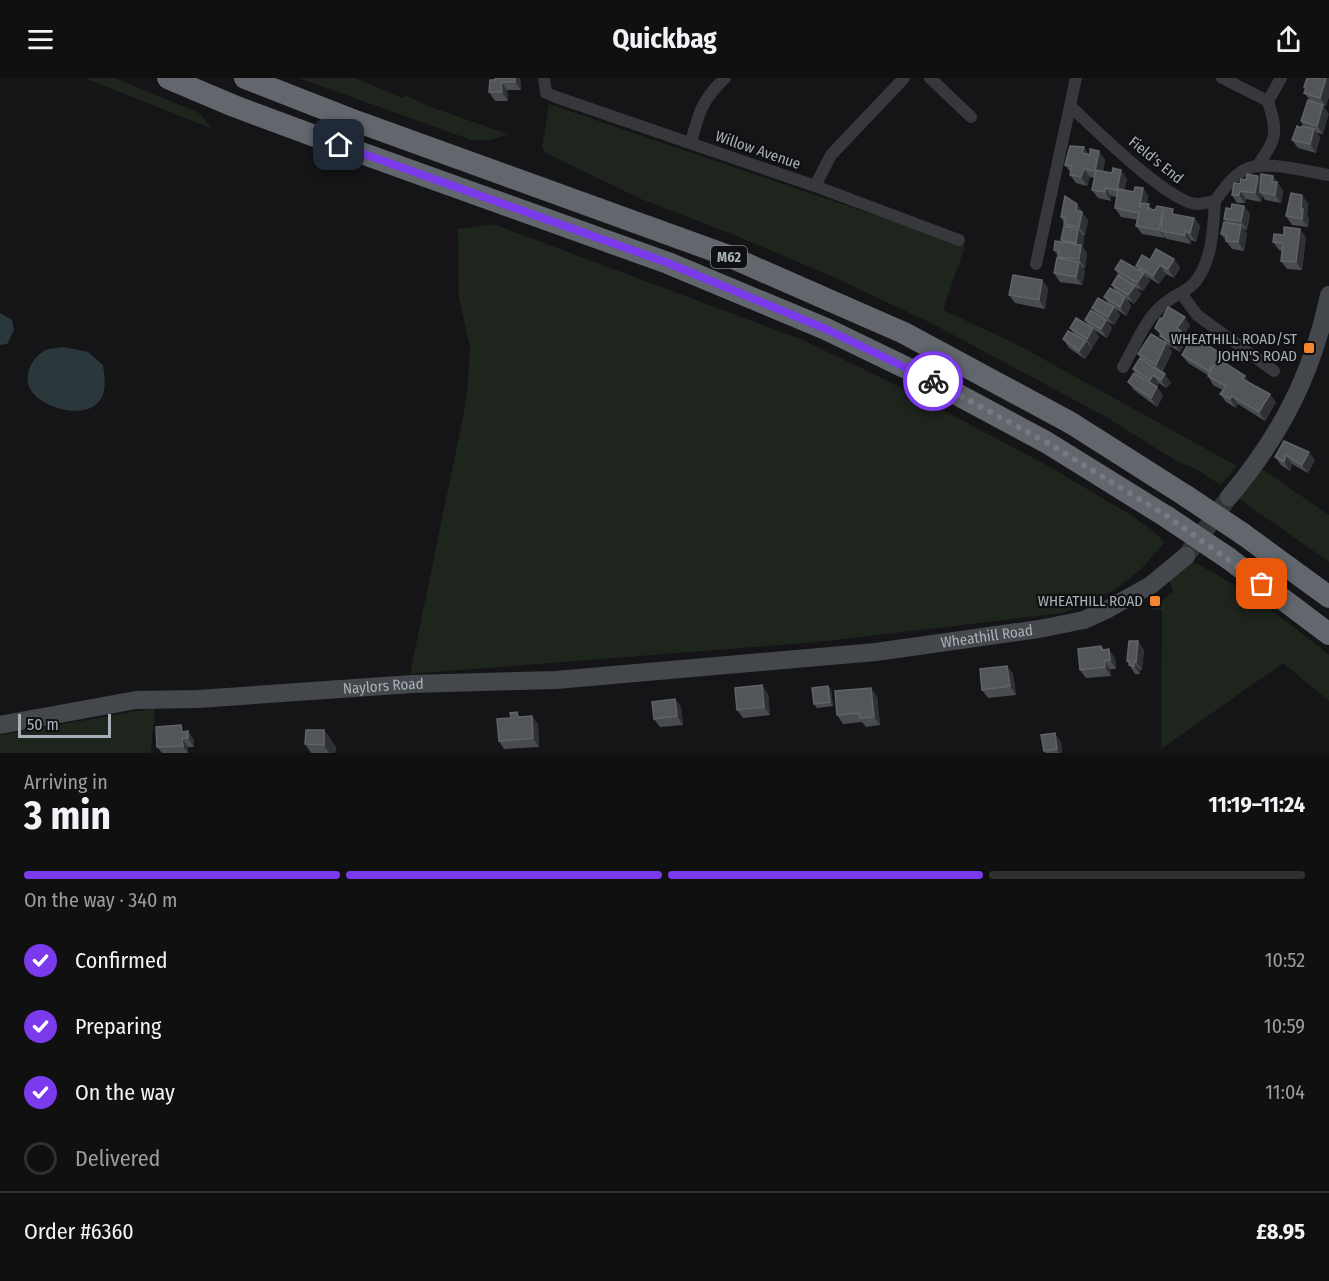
<!DOCTYPE html>
<meta charset="utf-8">
<style>
:root{--surface:#101011;--page:#1e1e1f;--text:#f1f3f6;--muted:#9c9d9f;--line:#303031;--accent:#7c3aed}
body{margin:0;font-family:"Fira Sans Condensed",sans-serif;background:var(--page);color:var(--text);height:100vh;display:flex;flex-direction:column;font-size:22px;white-space:nowrap}
*{box-sizing:border-box;margin:0}
p{font-size:20px;color:var(--muted)}
.icon{flex:none;width:33px;height:33px;fill:none;stroke:currentColor;stroke-width:2;stroke-linecap:round;stroke-linejoin:round}
.map{position:relative;height:675px;overflow:hidden}
.side{display:flex;flex-direction:column;background:var(--surface);flex:1}
.side>*{flex:none}
.scale{position:absolute;left:18px;bottom:15px;width:93px;box-sizing:border-box;padding-left:6px;border:3px solid #a7b0b7;border-top:0;font-size:16px;line-height:21px;white-space:nowrap;color:#a7b0b7;-webkit-text-stroke:4px #101012;paint-order:stroke}
.pin{position:absolute;display:grid;place-items:center;width:51px;height:51px;color:#fff;margin:-26px;border-radius:12px;box-shadow:0 3px 9px #0006}
.courier{position:absolute;display:grid;place-items:center;width:60px;height:60px;margin:-30px;border:4px solid #7c3aed;border-radius:50%;background:#fff;color:#222;box-shadow:0 2px 8px #0007}
.head em{font-style:normal;font-weight:700}
.head div{display:flex;flex-direction:column-reverse}
.head{display:flex;align-items:center;justify-content:space-between;height:102px;padding:0 24px}
h1{font-size:39px;font-weight:700;line-height:45px}
.bar{display:grid;grid-template-columns:repeat(4,1fr);gap:9px 6px;align-content:center;height:72px;padding:0 24px}
.bar i{height:8px;border-radius:4px;background:var(--line)}
.bar .current{background:var(--accent)}
.bar p{grid-column:span 4}
.line{display:flex;align-items:center;gap:15px;padding:0 24px;border-top:2px solid var(--line)}
.line div{flex:1}
ol{padding:0 24px;list-style:none}
li{display:flex;align-items:center;gap:18px;height:66px}
li p{margin-inline-start:auto}
li .icon{padding:6px;border-radius:50%;background:var(--accent);color:#fff;stroke-width:4}
li:last-child{color:var(--muted)}
li i{width:33px;height:33px;border:3px solid var(--line);border-radius:50%}
header{display:flex;justify-content:space-between;align-items:center;height:78px;padding:0 24px;background:var(--surface);font-size:27px;font-weight:700}
.map>svg:first-child{display:block}
.green{fill:#1e251d}
.water{fill:#2b383b}
.lines{fill:none;stroke-linecap:round;stroke-linejoin:round}
.secondary-tunnel{stroke:#323437;stroke-width:18;stroke-dasharray:18 9;stroke-linecap:butt}
.street{stroke:#36383c;stroke-width:12}
.secondary{stroke:#44484c;stroke-width:18}
.highway{stroke:#62676d;stroke-width:22}
.highway-bridge{stroke:#62676d;stroke-width:22}
.wall{fill:#484c4f}
.shaded-wall{fill:#2f3134}
.building{fill:#52565a;stroke:#606469;stroke-width:1.5}
.done{stroke:#747a7f;stroke-width:6;stroke-dasharray:0 10.8}
.route{stroke:#7c3aed;stroke-width:8}
.poi-dot{fill:#f6852e;stroke:#101012;stroke-width:2}
.labels{text-anchor:middle;stroke-width:4.5;stroke-linejoin:round;paint-order:stroke}
.shield{fill:#101012;stroke:#7a8086;stroke-width:1.5}
.shield-label{font-size:14px;font-weight:bold;fill:#a7b0b7}
.street-label{font-size:15px;fill:#a7b0b7;stroke:#101012}
.poi-label{font-size:15px;fill:#a7b0b7;stroke:#101012;text-anchor:end}
</style>
<header><svg class="icon" aria-label="menu" viewBox="0 0 24 24"><path d="M4 6h16M4 12h16M4 18h16"/></svg>Quickbag<svg class="icon" aria-label="share" viewBox="0 0 24 24"><path d="M12 15V3M7 8l5-5 5 5M5 13v7h14v-7"/></svg></header>
<div class="map">
<svg width="1329" height="675" viewBox="0 0 1329 675">
<rect width="100%" height="100%" fill="#151517"/>
<!-- green -->
<path class="green" d="M84 0H115L199 35 213 51Z
M299 0H355L403 20 405 17 425 27 502 54 507 57 490 62H471Z
M549 26 965 168 943 232 1014 265 1237 388 1221 407 1194 390 1176 383 1108 340 933 246 829 197 737 158 641 121 548 76 542 70Z
M493 146 803 262 890 304 1050 389 1129 436 1152 452 1165 464 1141 491 1115 512 1064 535 818 564 410 596 463 339 468 306 470 268 459 220 458 151Z
M1259 389 1329 437V484L1238 420Z
M1187 481C1239 506 1284 541 1329 577V623L1283 585 1161 671 1162 532 1151 531 1173 514 1168 497Z
M155 630 151 675H0V657Z"/>
<!-- water -->
<path class="water" d="M0 235 12 242 14 252 7 266 0 267Z
M64 269 88 274 103 287C104 297 107 309 102 319 90 343 47 332 33 315 21 301 31 279 46 272 51 270 59 270 64 269Z"/>
<g class="lines">
<!-- secondary-tunnel -->
<path class="secondary-tunnel" d="M1186 478 1229 419"/>
<!-- street -->
<path class="street" d="M544 0 546 15 556 19 815 108 959 162
M930 0 971 39
M1222 0 1268 23C1278 56 1277 59 1258 87
M1268 23 1281 0
M1071 29C1095 51 1167 123 1196 126 1202 126 1209 124 1215 123 1223 112 1232 99 1244 92 1262 81 1308 94 1329 97
M691 64C699 34 702 22 725 0
M815 108 831 77 904 0
M1036 186 1076 0
M1181 215C1186 212 1192 208 1196 203 1213 180 1213 150 1215 123
M1123 289C1140 259 1148 230 1181 215L1197 237 1274 293"/>
<!-- secondary -->
<g class="secondary">
<path d="M1229 419C1281 357 1312 297 1329 217"/>
<path id="s1" d="M0 647 136 622 198 621 412 606 556 602 876 574 1039 551 1084 542 1108 531 1151 507 1186 478"/>
</g>
<!-- highway -->
<path class="highway" d="M168 0 234 28 339 67 668 185 826 251 923 298 1046 364 1167 439
M245 0 350 41 726 177 904 255 1071 345 1186 418
M1243 456 1329 519
M1228 480 1329 556"/>
<!-- highway-bridge -->
<path class="highway-bridge" d="M1186 418 1243 456
M1167 439 1228 480"/>
</g>
<!-- wall -->
<path class="wall" d="M495 0H520L521 12H507L508 23H495L489 14Z
M1329 0V18L1326 28 1323 27V56L1316 55 1320 59 1316 75 1298 70 1292 62 1301 50 1304 49 1301 43 1310 22 1304 15 1305 11 1304 9Z
M1084 69 1089 77 1099 73 1105 82 1103 93 1127 101 1124 112 1134 114 1143 110 1148 118 1147 126 1153 132 1194 140 1200 148 1196 164 1191 162V166L1167 161 1165 159V160L1142 156 1136 148 1138 142 1121 139 1115 130 1117 119 1111 118V123L1098 120 1092 112 1095 100 1090 99 1087 108 1076 105 1070 97V94L1065 87Z
M1273 98 1283 113 1281 125 1265 122 1262 117 1261 124 1246 121 1245 125H1237L1232 117 1240 106 1246 102 1261 101Z
M1308 125 1307 137 1309 140 1308 149 1292 147 1286 138Z
M1077 126 1088 143 1085 157H1083L1084 159 1083 169 1087 176 1085 190H1082L1085 193 1082 207 1060 204 1054 195 1059 180 1058 178 1054 172 1063 164 1061 162 1066 149 1061 139Z
M1244 128 1250 136 1247 152 1244 151 1247 156 1244 173 1232 171 1221 156 1226 145 1224 141 1231 131Z
M1306 159 1302 192 1287 191 1281 183 1282 173 1279 172 1273 164Z
M1174 181 1180 190 1174 200 1166 196 1159 206 1147 199 1150 203 1143 213 1137 210 1141 216 1134 226 1127 221 1131 228 1126 238 1116 231 1120 237 1114 247 1107 243 1112 250 1107 260 1094 252 1099 259 1092 270 1090 268 1092 271 1085 281 1069 270 1063 261 1074 256 1070 250 1089 248 1085 242 1097 236 1092 230 1109 226 1104 219 1116 214 1112 207 1119 198 1115 191 1139 192 1136 188 1150 182Z
M1042 202 1048 210 1045 231 1015 225 1009 217Z
M1190 247 1184 257 1187 261 1180 274 1168 267 1172 274 1162 295 1171 305 1166 310 1159 305 1157 309 1163 318 1157 329 1134 312 1128 304 1136 296 1133 291 1142 281 1138 276 1165 264 1155 250Z
M1220 275 1225 284V285L1250 305 1276 324 1265 343 1238 326 1236 330 1226 324 1220 316 1223 312 1213 307 1208 298V297L1188 285 1182 277Z
M1284 363 1315 382 1308 395 1292 386 1290 393 1281 387 1275 379Z
M1101 568 1104 572 1115 580 1116 591H1110L1111 598 1086 600 1080 592Z
M1144 572 1142 592H1140V596H1135L1127 583Z
M1007 588 1013 596 1016 617 988 620 982 612Z
M762 607 768 616 770 637 743 640 737 632Z
M828 608 831 612 833 628 817 630 814 626Z
M877 618 880 647 866 649 862 644 843 646 837 637Z
M675 621 681 629 683 647 660 649 654 641Z
M520 639 538 646 539 669 504 671 499 663 511 640Z
M324 652 336 669 335 675H311L305 666Z
M188 653 194 662V669H188V675H162L157 669 186 654Z
M1061 664 1062 675H1045L1044 673Z"/>
<!-- shaded-wall -->
<path class="shaded-wall" d="M515 0H520L521 12 515 4Z
M1326 0H1329V18L1326 28 1320 20Z
M501 4 507 12 508 23 502 14Z
M1323 27 1329 36 1323 56 1317 48Z
M1314 51 1320 59 1316 75 1310 66Z
M1084 69 1090 78 1082 75Z
M1099 73 1105 82 1101 101 1095 93Z
M1084 91 1090 99 1087 108 1081 99Z
M1121 92 1127 101 1123 120 1117 112Z
M1258 98 1264 106 1260 114 1262 117 1261 124 1255 115Z
M1273 98 1283 113 1281 125 1275 117 1272 104Z
M1105 110 1111 118V123L1105 114Z
M1143 110 1148 118 1145 139 1139 130Z
M1240 113 1246 121 1245 125 1239 117Z
M1302 117 1308 125 1307 137 1309 140 1308 149 1302 141 1301 132Z
M1077 126 1088 143 1085 157 1079 149 1076 132Z
M1244 128 1250 136 1247 152 1241 143Z
M1163 132 1161 153 1165 159V160L1159 152Z
M1194 140 1200 148 1196 164 1190 155Z
M1241 147 1247 156 1244 173 1238 164Z
M1078 151 1084 159 1083 169 1087 176 1085 190 1079 181 1081 172 1076 165Z
M1300 151 1306 159 1302 192 1296 184Z
M1185 153 1191 162V166L1185 157Z
M1174 181 1180 190 1174 200 1168 191Z
M1079 184 1085 193 1082 207 1076 199Z
M1160 187 1166 196 1159 206 1153 198Z
M1144 195 1150 203 1143 213 1137 205Z
M1042 202 1048 210 1045 231 1039 222Z
M1135 208 1141 216 1134 226 1128 217Z
M1125 219 1131 228 1126 238 1120 229Z
M1114 229 1120 237 1114 247 1108 239Z
M1185 239 1190 247 1184 257 1187 261 1180 274 1174 266 1177 250Z
M1106 242 1112 250 1107 260 1101 251Z
M1093 250 1099 259 1092 270 1087 261Z
M1086 263 1092 271 1085 281 1079 273Z
M1166 265 1172 274 1162 295 1156 287Z
M1220 275 1225 284 1223 288 1217 280Z
M1165 296 1171 305 1166 310 1161 302Z
M1153 297 1159 305 1157 309 1163 318 1157 329 1151 320 1156 310 1150 302Z
M1245 298 1251 306 1242 301Z
M1270 316 1276 324 1265 343 1259 334Z
M1232 318 1238 326 1236 330 1230 321Z
M1309 374 1315 382 1308 395 1302 387Z
M1286 377 1292 386 1290 393 1284 384Z
M1138 563 1144 572 1142 592 1136 584Z
M1109 571 1115 580 1116 591 1110 582Z
M1104 583 1110 591 1111 598 1105 589Z
M1134 584 1140 592V596L1134 588Z
M1007 588 1013 596 1016 617 1010 608Z
M762 607 768 616 770 637 764 629Z
M828 608 831 612 833 628 830 624Z
M871 610 877 618 880 647 874 639Z
M675 621 681 629 683 647 677 638Z
M532 638 538 646 539 669 533 660Z
M324 652 336 669 335 675H329L324 667Z
M188 653 194 662V669L188 660Z
M1055 655 1061 664 1062 675H1059L1057 671Z
M182 660 188 669V675L183 668Z"/>
<!-- building -->
<path class="building" d="M495 0H515V4H501L502 14H489L490 2H495Z
M1307 0H1326L1320 20 1304 15 1306 10 1304 9Z
M1308 22 1323 27 1317 48 1301 43Z
M1297 48 1301 50 1302 48 1314 51 1310 66 1292 62Z
M1070 68 1084 69 1082 75 1090 77V71L1099 73 1095 93 1084 91 1081 99 1070 97 1072 88 1065 87Z
M1113 90 1121 92 1117 112 1105 110V114L1092 112 1096 92 1112 95Z
M1247 96 1258 98 1255 115 1240 113 1239 117H1232L1234 105 1240 106 1241 101 1246 102Z
M1261 96 1273 98 1272 104H1277L1275 117 1260 114Z
M1135 109 1143 110 1139 130 1141 125 1149 126 1148 131 1155 132 1157 128 1173 131 1172 136 1194 140 1190 155 1185 153V157L1161 153 1163 132 1159 152 1136 148 1139 135 1115 130 1118 111 1134 114Z
M1291 115 1302 117 1301 132 1303 131 1302 141 1286 138Z
M1065 118 1077 126 1076 132 1082 134 1079 149 1064 146 1066 139H1061Z
M1232 126 1244 128 1241 143 1224 141 1226 130 1231 131Z
M1224 144 1241 147 1238 164 1226 163 1227 157 1221 156Z
M1064 148 1078 151 1076 165 1061 162Z
M1284 149 1300 151 1296 184 1281 183 1283 165 1273 164 1274 156 1284 157Z
M1055 163 1081 167 1079 181 1058 179 1059 172H1054Z
M1156 171 1174 181 1168 191 1160 187 1153 198 1136 188 1142 177 1150 182Z
M1057 180 1079 184 1076 199 1054 195Z
M1121 182 1144 195 1137 205 1115 191Z
M1013 197 1042 202 1039 222 1009 217Z
M1118 197 1135 208 1128 217 1112 207Z
M1110 210 1125 219 1120 229 1104 219Z
M1098 220 1114 229 1108 239 1092 230Z
M1168 229 1185 239 1177 250 1181 253 1174 266 1160 258 1162 255 1155 250 1160 240 1162 241Z
M1091 232 1106 242 1101 251 1085 242Z
M1076 240 1093 250 1087 261 1070 250Z
M1068 253 1086 263 1079 273 1063 261Z
M1151 256 1166 265 1156 287 1138 276Z
M1193 258 1220 275 1217 280 1245 298 1242 301 1270 316 1259 334 1232 318 1230 321 1220 316 1226 308 1208 298 1214 287 1209 293 1182 277Z
M1140 280 1165 296 1161 302 1153 297 1150 302 1133 291Z
M1134 295 1157 309 1151 320 1128 304Z
M1284 363 1309 374 1302 387 1286 377 1284 384 1275 379Z
M1129 563H1138L1136 584H1134V588L1129 587 1130 583H1127Z
M1101 568 1102 572 1109 571 1110 582 1104 583 1105 589 1080 592 1078 571Z
M1007 588 1010 608 982 612 980 591Z
M762 607 764 629 737 632 735 610Z
M828 608 830 624 814 626 812 610Z
M871 610 874 639 860 640 859 635 837 637 835 613Z
M675 621 677 638 654 641 652 624Z
M517 634 518 639 532 638 533 660 499 663 497 641 511 640 510 635Z
M181 647 182 654 188 653V660H182L183 668 157 669 156 649Z
M306 652H324V667L305 666Z
M1055 655 1057 671 1044 673 1041 657Z"/>
<g class="lines">
<!-- done -->
<path class="done" d="M933 303 1046 364 1167 438 1262 506"/>
<!-- route -->
<path class="route" d="M339 67 668 185 826 251 933 303"/>
</g>
<!-- markers -->
<g class="poi-dot">
<rect x="1303" y="264" width="12" height="12" rx="3"/>
<rect x="1149" y="517" width="12" height="12" rx="3"/>
</g>
<g class="labels">
<!-- shield labels -->
<rect class="shield" x="711" y="168" width="36" height="22" rx="4.5"/>
<g class="shield-label">
<text x="729" y="184">M62</text>
</g>
<!-- street labels -->
<g class="street-label">
<text transform="translate(758 72) rotate(19)" y="5">Willow Avenue</text>
<text transform="translate(1156 82) rotate(39)" y="5">Field's End</text>
<text dy="5" stroke="none"><textPath href="#s1" startOffset="992">Wheathill Road</textPath></text>
<text dy="5" stroke="none"><textPath href="#s1" startOffset="386">Naylors Road</textPath></text>
</g>
<!-- poi labels -->
<g class="poi-label">
<text x="1297" y="266">WHEATHILL ROAD/ST<tspan x="1297" dy="17">JOHN'S ROAD</tspan></text>
<text x="1143" y="528">WHEATHILL ROAD</text>
</g>
</g>
</svg>
<div class="scale">50 m</div>
<div class="pin" style="left:1262px;top:506px;background:#ea580c"><svg class="icon" aria-label="bag" viewBox="0 0 24 24"><path d="M5 8h14l-1 12H6zM9 8a3 3 0 0 1 6 0"/></svg></div>
<div class="pin" style="left:339px;top:67px;background:#1f2937"><svg class="icon" aria-label="home" viewBox="0 0 24 24"><path d="M3 11l9-7 9 7M6 9v11h12V9"/></svg></div>
<div class="courier" style="left:933px;top:303px"><svg class="icon" aria-label="bike" viewBox="0 0 24 24"><circle cx="6" cy="16" r="4"/><circle cx="18" cy="16" r="4"/><path d="M6 16l4-8h5l3 8M10 8l3 8H6M13 5h3"/></svg></div>
</div>
<section class="side">
<div class="head"><div><h1>3 min</h1><p>Arriving in</p></div><em>11:19–11:24</em></div>
<div class="bar"><i class="current"></i><i class="current"></i><i class="current"></i><i></i><p>On the way · 340 m</p></div>
<ol>
<li><svg class="icon" aria-label="check" viewBox="0 0 24 24"><path d="M5 12l5 5 9-10"/></svg>Confirmed<p>10:52</p></li>
<li><svg class="icon" aria-label="check" viewBox="0 0 24 24"><path d="M5 12l5 5 9-10"/></svg>Preparing<p>10:59</p></li>
<li><svg class="icon" aria-label="check" viewBox="0 0 24 24"><path d="M5 12l5 5 9-10"/></svg>On the way<p>11:04</p></li>
<li><i></i>Delivered</li>
</ol>
<div class="line" style="height:78px"><div>Order #6360</div><b>£8.95</b></div>
</section>
